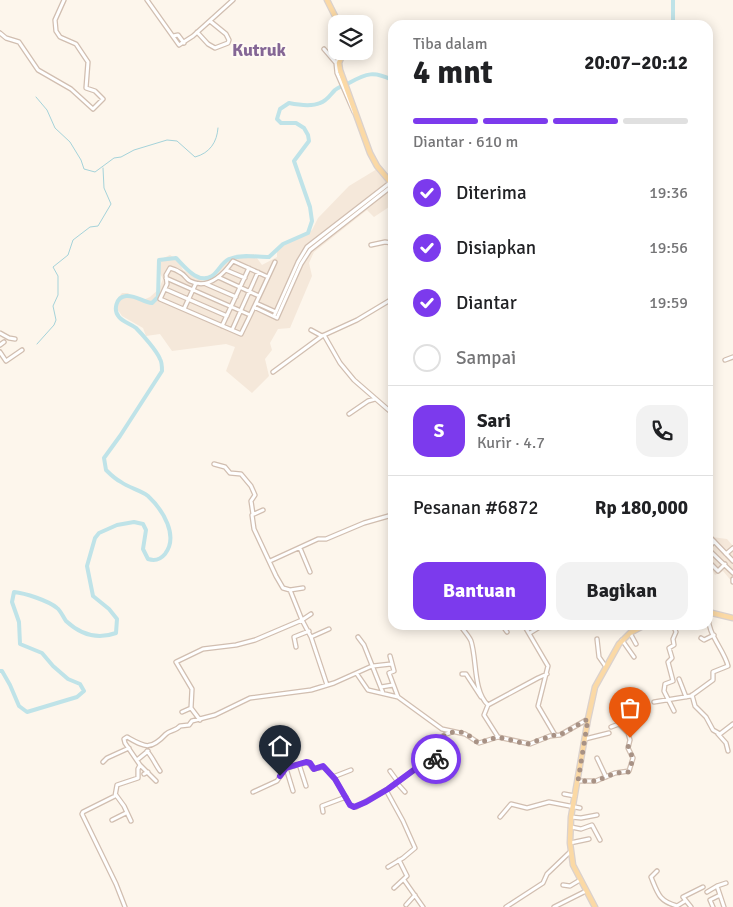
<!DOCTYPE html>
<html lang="id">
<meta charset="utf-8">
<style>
:root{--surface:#fff;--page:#f2f2f2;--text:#202124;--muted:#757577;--line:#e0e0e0;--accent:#7c3aed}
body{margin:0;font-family:Signika,sans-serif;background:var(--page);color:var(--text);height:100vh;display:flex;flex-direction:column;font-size:19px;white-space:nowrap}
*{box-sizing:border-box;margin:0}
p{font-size:16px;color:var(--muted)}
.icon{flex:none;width:28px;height:28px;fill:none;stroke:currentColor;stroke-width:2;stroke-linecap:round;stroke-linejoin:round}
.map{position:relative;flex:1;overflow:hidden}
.panel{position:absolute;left:388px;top:20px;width:325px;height:610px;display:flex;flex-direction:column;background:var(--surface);border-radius:15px;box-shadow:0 2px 12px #0003}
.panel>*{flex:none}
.tools{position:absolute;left:328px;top:15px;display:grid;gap:10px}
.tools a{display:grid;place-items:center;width:45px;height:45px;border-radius:10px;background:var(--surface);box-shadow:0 2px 12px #0003;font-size:25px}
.pin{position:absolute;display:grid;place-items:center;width:42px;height:42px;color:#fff;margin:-51px -21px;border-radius:50% 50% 50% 0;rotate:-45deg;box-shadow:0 0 5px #0007}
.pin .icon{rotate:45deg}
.courier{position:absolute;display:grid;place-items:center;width:50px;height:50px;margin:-25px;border:4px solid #7c3aed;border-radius:50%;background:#fff;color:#222;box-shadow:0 1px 6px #0007}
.headline em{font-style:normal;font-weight:700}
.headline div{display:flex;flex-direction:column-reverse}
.headline{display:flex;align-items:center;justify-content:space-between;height:85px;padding:0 25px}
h1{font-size:32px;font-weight:700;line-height:38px}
.bar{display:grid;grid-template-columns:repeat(4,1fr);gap:8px 5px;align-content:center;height:60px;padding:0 25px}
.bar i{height:6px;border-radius:4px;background:var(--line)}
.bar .current{background:var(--accent)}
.bar p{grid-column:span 4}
.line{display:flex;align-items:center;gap:12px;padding:0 25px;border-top:1px solid var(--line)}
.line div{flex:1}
.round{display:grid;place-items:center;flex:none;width:52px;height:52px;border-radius:15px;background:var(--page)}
ol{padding:0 25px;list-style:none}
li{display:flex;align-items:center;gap:15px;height:55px}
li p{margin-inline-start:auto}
li .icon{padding:5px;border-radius:50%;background:var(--accent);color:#fff;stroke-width:4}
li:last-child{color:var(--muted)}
li i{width:28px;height:28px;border:2px solid var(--line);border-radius:50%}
.cta{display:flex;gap:10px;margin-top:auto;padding:10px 25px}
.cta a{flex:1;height:58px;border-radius:15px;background:var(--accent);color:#fff;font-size:20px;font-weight:700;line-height:58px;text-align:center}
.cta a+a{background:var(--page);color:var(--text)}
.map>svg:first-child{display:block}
.residential{fill:#f5e8da}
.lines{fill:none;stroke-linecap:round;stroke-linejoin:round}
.stream{stroke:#a5d3da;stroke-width:1}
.river{stroke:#bfe3e8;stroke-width:4}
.minor-casing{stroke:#d1beb0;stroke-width:5.5}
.major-casing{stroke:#dad1cd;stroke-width:7}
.minor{stroke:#fff;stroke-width:3}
.major{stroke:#fbd9a5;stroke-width:4.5}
.done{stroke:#a89285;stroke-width:5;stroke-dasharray:0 9}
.route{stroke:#7c3aed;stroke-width:6}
.labels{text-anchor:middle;stroke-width:4;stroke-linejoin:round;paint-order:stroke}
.quarter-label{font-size:18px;font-weight:bold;fill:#846695;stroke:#fffaf3}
</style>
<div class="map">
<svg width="733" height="907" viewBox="0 0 733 907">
<rect width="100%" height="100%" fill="#fdf6ec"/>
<!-- residential -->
<path class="residential" d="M377 169 392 187V205L374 217 367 210 314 252 309 263 312 276 290 328 278 329 270 343 272 350 265 359 269 376 252 393 226 371 235 347 226 344 172 351 160 334 146 336 143 328 122 316 116 307 117 299 122 293H128L135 299 143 300 150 297 159 289 163 279 157 268 159 260 170 255 178 260 183 270 203 281 211 278 230 258 254 254 262 265 277 257V249L312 230 318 218 349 186Z
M708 530H709L712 537 727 539 733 546V583L723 571 715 575 711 568 708 570Z"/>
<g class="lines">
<!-- stream -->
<path class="stream" d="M36 97 47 110 55 128 70 142 81 160 84 169 95 172 114 158 121 157 134 150 167 140 177 141 195 157C210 153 217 142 218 128
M37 344 54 325 56 320 53 306 58 295V276L53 267 68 255 73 240 90 227 98 226 111 204 104 188 103 168"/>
<!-- river -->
<path class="river" d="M673 0V21L676 25
M0 671H2L10 685 19 706 27 712 77 697 84 691 80 684 68 679 53 666 42 653 20 644 19 622 12 602 14 592C25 593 49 601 57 608 61 611 63 617 66 621 80 634 97 640 116 633L117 619 109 609 93 596 87 566 95 538 99 533 117 525 134 522 143 524 146 530 143 549 148 559C154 561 160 560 165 554 179 536 163 510 148 496 141 490 129 488 121 482 115 479 110 474 106 470L104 458 120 436 162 371C162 367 162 362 160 359 157 351 142 334 136 328 131 324 123 322 119 317 113 310 116 297 126 296 136 295 143 302 152 303L158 297 159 260 176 258C184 266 198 285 212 276 219 271 221 263 229 259 241 254 256 257 269 257L283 244 308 233 312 221 310 207 294 161 309 141 308 135 304 128 296 123H281L277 119 280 109 289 103C299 105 311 107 320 103 327 101 330 95 335 90 339 87 344 85 349 83 367 73 374 71 392 80"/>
<defs>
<path id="minor" d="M147 0 179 45 193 36 233 0
M197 32 208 44 215 48 228 43 229 40 226 34 210 21
M0 33 6 38 19 42 38 70 71 89 93 109 103 99 95 91 86 88 88 62 76 44 60 37 56 31 55 20 64 0
M173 36 178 35 184 43
M331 41 336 35
M324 49 336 63
M341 57 336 63 337 73 354 112
M371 245 385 242 392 243
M226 270 245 278
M218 277 259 296
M268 277 233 261C223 275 208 290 190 281 186 279 185 275 181 273 178 271 174 269 170 268L166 275 167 284 160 299 241 334C253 310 264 286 275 262
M166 278 250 315
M206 284 236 297
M165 289 227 316
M256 303 276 312
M254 307 277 318 301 264 310 250 392 186
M184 309 196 283
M274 316 298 262 307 247 391 182
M222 326 249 268
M232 330 258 272
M311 330 322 336
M0 333 9 338 15 339
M324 335 340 363 354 380 392 413
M0 345 4 342
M0 352 6 361 22 350
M725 360 733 357
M273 372 322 336 357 320 392 299
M349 414 368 401 375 399
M214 464 225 467 230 473 241 474 251 486 255 495 251 501 253 514
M263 510 252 515 254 529 276 576 283 588 290 590
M708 535 733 561
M714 541 708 549 733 573
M300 548 310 572
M726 554 733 548
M270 561 318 539H326L364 523 392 515
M708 561 718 571 725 564
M733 579V582
M303 588 290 590 302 620 311 637 327 685
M460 625C463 630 469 636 471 641 477 659 473 691 488 705L484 715 498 737
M502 625 507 632
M524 625 548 666 538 706 555 735
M673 625 676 632 673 639 674 645 669 648 672 658 668 662 673 681 665 684 664 691 674 711
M530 633 543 625
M630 633 636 644
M311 637 329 629
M358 637 364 645 383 693
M701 638 704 640 714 635
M597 639 599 657 606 667
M622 640 634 657
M296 647 294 637 309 631
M390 656 394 671 389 673 398 697
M373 666 391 664
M357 674 368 690 398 697 442 729 465 734 479 743 498 737 530 744 550 736 560 735 588 719
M462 674H466L481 697
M679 679 686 697
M381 687 393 685
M692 695 695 706 706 717 713 730 720 734 733 724
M654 702 691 696 713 680V672L728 666C724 649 705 632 709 613
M488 705 538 678 547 674
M191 708 192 689 176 662 203 649 236 645 255 640 302 620 311 614
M182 712 191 708 200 720
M718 734 726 743 728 751
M585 739 609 733
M147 751C153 758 155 764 160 771
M597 758 606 777
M137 760 148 751
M103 762 107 758 129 748
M299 764 306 786
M140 765 156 781
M286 768 293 791
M390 771 398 782
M144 774 148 772
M333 777 351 770
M578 781H596L615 773 629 771 633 758 628 748 630 740 628 733 619 724 611 727
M397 783 405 792
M386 790 403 821 415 848 403 858 388 867
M253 792 277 781 286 768 308 762 313 769 324 767 335 779 350 805 356 807 388 789 426 761 438 757V753L436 748C438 739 443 734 452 732
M564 794 575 796
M116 795 124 806 131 821
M323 812 322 806 346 797
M500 817 511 804 527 808 549 802 580 808
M571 817 581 818 597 815
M112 820 126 813
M571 827 581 829 592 825 600 840
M570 843 589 839
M657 871 651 877C658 894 659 901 677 906L685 901
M404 880 423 907
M563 885 570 886 580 880
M394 888 407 876 399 860
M707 892 717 886
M406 905 415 895
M125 907 116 884 82 814 83 812 115 796 117 785 138 778V769L140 765 125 743 124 739 127 737C145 747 150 751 166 734 170 730 176 731 180 726L189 725 192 721 215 715 250 698 311 690 334 683 372 666
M506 907 543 883 547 874 570 852
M554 907 586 891
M691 907 683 897 703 887
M713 907 710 900 720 895
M724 907 717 886 726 883"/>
<path id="major" d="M327 0 339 24
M344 51 339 63 340 70 370 153 377 166 392 184
M708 612 733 618
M595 907 573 865 570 843 571 817 588 719 595 687 619 644 630 633 645 625"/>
</defs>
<!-- minor casing -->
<use href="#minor" class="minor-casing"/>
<!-- major casing -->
<use href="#major" class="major-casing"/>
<!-- minor -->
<use href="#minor" class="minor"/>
<!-- major -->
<use href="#major" class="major"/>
</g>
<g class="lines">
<!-- done -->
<path class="done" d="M436 759 438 755 436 745C442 733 457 728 468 735 472 738 475 741 478 743L498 737 527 744 555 735H560L588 719 578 781H596L615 773 628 772C633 762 634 757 628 748L630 738"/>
<!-- route -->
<path class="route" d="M280 776 286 768 306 762 310 763 314 769 323 766 335 779 350 805 354 807 366 802 388 789 426 761 436 759"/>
</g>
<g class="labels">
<!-- quarter labels -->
<g class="quarter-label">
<text x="259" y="56">Kutruk</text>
</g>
</g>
</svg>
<div class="tools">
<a><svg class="icon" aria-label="layers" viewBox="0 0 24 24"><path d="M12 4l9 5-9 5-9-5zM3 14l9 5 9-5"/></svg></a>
</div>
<div class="pin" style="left:630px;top:738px;background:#ea580c"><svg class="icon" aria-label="bag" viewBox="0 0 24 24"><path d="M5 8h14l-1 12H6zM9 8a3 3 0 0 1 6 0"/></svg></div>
<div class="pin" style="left:280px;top:776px;background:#1f2937"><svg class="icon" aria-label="home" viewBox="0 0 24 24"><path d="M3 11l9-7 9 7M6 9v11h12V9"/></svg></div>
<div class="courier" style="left:436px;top:759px"><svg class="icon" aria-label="bike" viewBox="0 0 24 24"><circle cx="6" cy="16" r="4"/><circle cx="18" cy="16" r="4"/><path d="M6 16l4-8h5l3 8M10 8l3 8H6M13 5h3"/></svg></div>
<section class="panel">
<div class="headline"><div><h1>4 mnt</h1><p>Tiba dalam</p></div><em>20:07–20:12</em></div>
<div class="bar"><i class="current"></i><i class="current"></i><i class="current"></i><i></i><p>Diantar · 610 m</p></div>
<ol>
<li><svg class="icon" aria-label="check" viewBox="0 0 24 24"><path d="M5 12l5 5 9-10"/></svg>Diterima<p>19:36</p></li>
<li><svg class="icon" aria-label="check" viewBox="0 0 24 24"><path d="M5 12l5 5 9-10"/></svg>Disiapkan<p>19:56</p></li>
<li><svg class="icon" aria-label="check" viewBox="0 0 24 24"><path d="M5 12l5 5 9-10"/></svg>Diantar<p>19:59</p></li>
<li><i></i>Sampai</li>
</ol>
<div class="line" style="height:90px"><b class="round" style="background:var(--accent);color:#fff">S</b><div><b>Sari</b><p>Kurir · 4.7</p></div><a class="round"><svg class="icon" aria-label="phone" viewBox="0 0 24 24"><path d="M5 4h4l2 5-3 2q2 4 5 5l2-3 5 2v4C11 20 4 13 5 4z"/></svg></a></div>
<div class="line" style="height:65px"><div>Pesanan #6872</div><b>Rp 180,000</b></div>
<div class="cta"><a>Bantuan</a><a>Bagikan</a></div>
</section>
</div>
